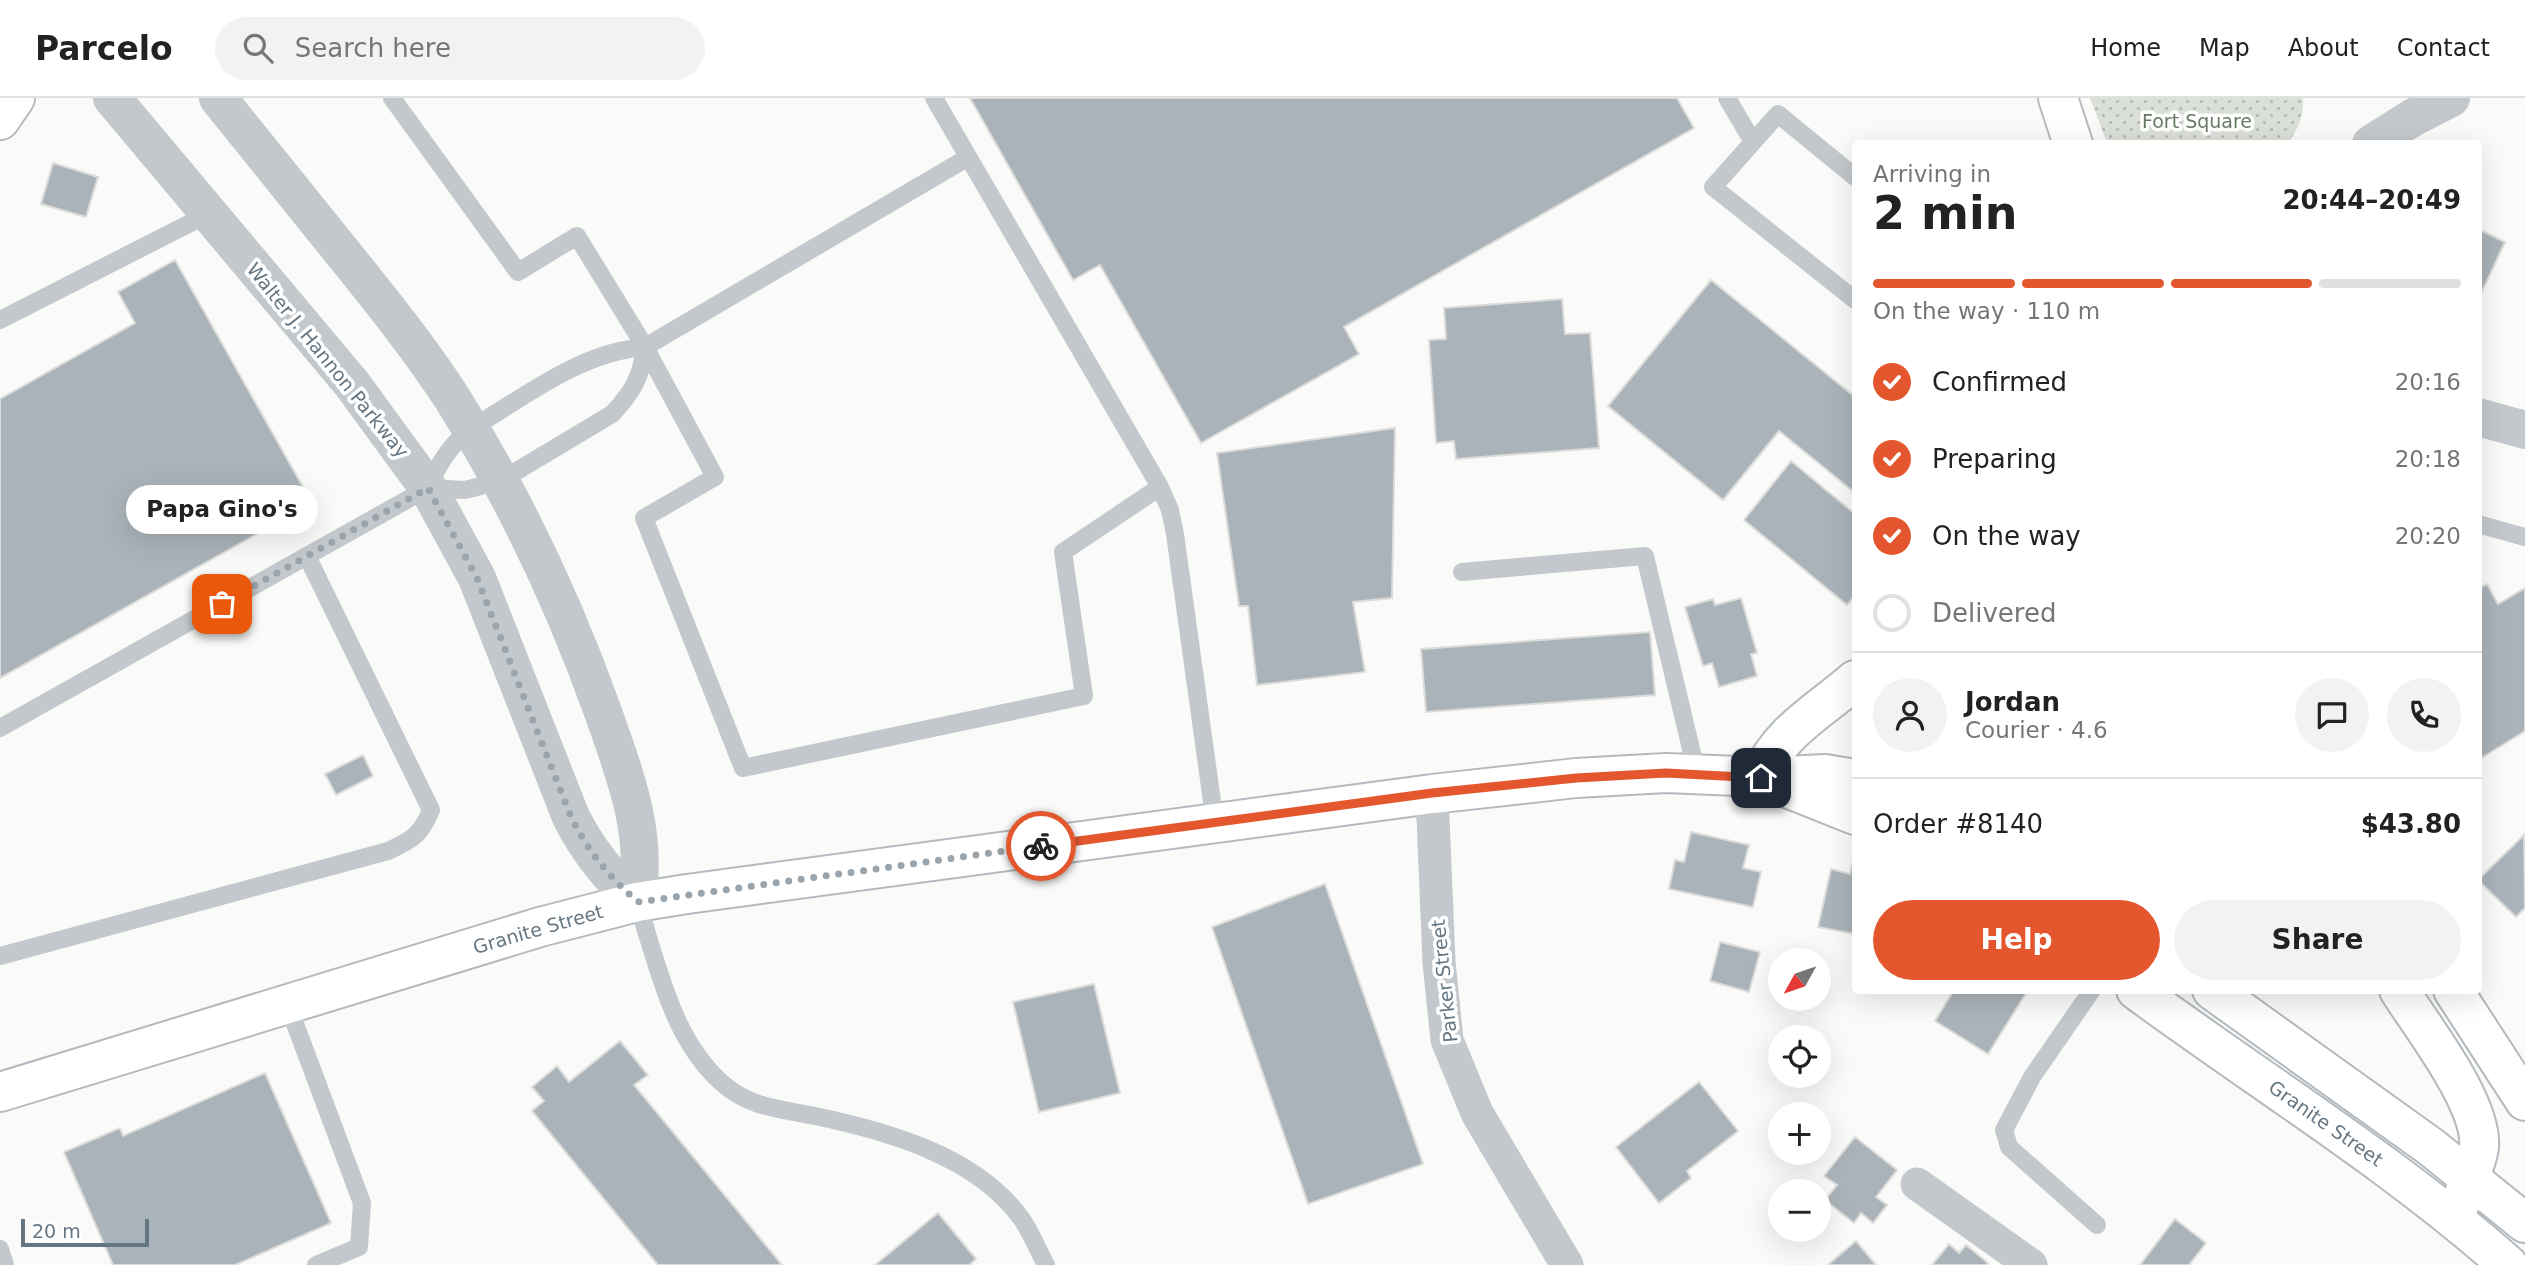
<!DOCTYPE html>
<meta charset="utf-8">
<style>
:root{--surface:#fff;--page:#f2f2f2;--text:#222;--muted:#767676;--line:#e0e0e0;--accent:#e4572e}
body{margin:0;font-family:"DejaVu Sans",sans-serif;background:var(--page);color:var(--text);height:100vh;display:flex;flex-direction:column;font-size:26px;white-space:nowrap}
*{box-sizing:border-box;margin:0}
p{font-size:23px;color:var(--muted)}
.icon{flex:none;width:38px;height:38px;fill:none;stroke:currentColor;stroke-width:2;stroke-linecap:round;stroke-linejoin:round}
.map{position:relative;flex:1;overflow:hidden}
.panel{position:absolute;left:1852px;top:42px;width:630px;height:854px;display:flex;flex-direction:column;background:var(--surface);border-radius:7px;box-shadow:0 7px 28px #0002}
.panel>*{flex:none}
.needle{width:46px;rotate:230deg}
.buttons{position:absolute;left:1768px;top:850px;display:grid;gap:14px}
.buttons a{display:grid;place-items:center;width:63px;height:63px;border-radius:50%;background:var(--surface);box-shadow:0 7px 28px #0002;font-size:35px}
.scale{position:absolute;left:21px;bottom:18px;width:128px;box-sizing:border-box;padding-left:7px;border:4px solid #657683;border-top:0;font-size:19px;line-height:24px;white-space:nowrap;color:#657683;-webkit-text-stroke:5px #fff;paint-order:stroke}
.pin{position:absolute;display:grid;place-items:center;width:60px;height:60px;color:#fff;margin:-30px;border-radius:14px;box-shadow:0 4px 10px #0006}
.courier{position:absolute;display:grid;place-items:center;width:70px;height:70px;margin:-35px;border:5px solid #e4572e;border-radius:50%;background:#fff;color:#222;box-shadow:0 2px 9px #0007}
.bubble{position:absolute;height:49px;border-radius:24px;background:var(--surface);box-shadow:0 7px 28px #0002;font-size:23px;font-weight:800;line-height:49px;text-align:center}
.headline em{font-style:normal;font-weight:800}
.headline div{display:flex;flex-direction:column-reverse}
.headline{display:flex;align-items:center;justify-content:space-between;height:119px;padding:0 21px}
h1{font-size:46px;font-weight:800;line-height:52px}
.bar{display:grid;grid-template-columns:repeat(4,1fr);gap:10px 7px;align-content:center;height:84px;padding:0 21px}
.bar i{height:9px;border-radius:5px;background:var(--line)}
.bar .selected{background:var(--accent)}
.bar p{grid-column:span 4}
.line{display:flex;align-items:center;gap:18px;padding:0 21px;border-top:2px solid var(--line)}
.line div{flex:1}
.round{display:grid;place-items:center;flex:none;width:74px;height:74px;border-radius:37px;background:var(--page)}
ol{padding:0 21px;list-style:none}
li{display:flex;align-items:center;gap:21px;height:77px}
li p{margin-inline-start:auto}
li .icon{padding:7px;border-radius:50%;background:var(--accent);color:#fff;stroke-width:4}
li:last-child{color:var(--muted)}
li i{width:38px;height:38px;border:4px solid var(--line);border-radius:50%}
.primary-button{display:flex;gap:14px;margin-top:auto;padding:14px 21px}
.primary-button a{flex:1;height:80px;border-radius:42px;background:var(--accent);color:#fff;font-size:28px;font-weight:800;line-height:80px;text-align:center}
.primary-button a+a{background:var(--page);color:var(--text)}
header{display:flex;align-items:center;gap:42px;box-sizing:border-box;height:98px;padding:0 35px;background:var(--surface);border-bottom:2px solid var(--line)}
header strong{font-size:33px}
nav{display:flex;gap:38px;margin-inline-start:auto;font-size:24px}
.search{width:490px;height:63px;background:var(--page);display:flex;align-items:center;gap:18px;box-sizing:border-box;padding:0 24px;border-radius:38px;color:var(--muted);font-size:26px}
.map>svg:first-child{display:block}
.park{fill:url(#park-dots)}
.building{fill:#aab3b9;stroke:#dcdcda;stroke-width:2}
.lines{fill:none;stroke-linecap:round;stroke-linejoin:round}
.secondary-casing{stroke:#b3babf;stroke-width:42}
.primary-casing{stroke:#b5babe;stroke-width:42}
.service{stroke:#c3c8cc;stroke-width:18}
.minor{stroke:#c3c8cc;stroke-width:33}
.tertiary{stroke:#c3c8cc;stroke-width:38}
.secondary{stroke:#fff;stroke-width:38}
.primary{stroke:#fff;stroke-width:38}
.done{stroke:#99a4ac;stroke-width:7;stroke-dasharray:0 12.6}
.route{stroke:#e4572e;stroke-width:9}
.labels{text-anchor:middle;stroke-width:7;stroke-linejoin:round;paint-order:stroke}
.park-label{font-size:19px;fill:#687a64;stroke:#fff}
.street-label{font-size:19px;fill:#657683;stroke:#fff}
</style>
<header>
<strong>Parcelo</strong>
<div class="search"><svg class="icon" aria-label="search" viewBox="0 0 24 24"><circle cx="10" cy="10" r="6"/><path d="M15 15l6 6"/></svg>Search here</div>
<nav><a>Home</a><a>Map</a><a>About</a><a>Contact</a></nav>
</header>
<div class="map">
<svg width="2525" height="1167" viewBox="0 0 2525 1167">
<defs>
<pattern id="park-dots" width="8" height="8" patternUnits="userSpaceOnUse" patternTransform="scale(1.75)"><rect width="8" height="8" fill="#dadfd7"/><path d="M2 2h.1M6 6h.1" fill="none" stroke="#b4b9b4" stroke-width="1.8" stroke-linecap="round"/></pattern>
</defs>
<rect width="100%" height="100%" fill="#fafaf8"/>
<!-- park -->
<path class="park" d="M2090 0H2303C2304 18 2298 31 2288 45H2107Z"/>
<!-- building -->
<path class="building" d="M970 0H1677L1694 30 1344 229 1359 256 1201 345 1100 167 1073 182Z
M53 65 98 79 86 119 41 106Z
M2478 131 2505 144 2478 202Z
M175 162 312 405 0 580V301L135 225 118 194Z
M1711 182 1855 299V395L1779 333 1723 402 1608 308Z
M1562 201 1565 236 1590 235 1599 350 1456 361 1454 343 1436 345 1429 242 1446 241 1444 210Z
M1395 330 1392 500 1353 504 1365 574 1257 587 1248 508H1239L1217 355Z
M1791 363 1855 416V497L1847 507 1744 422Z
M2487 486 2498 506 2525 490V633L2478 662V491Z
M1741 500 1757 555 1751 556 1757 578 1719 589 1712 565 1703 568 1685 509 1713 501 1715 507Z
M1650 534 1655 597 1426 614 1421 551Z
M363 657 373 678 336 697 325 676Z
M1691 734 1749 747 1743 770 1761 774 1753 809 1669 791 1675 762 1684 764Z
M2524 737 2525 810 2516 819 2478 782Z
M1852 766H1855V836L1818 829 1831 771 1850 776Z
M1325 786 1423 1066 1308 1106 1212 829Z
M1720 844 1760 854 1749 894 1710 883Z
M1094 886 1120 995 1039 1014 1013 904Z
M1954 892H2028L1988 956 1935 923Z
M620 943 648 977 634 987 782 1167H658L532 1013 544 1003 532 989 557 968 569 984Z
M265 975 331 1125 235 1167H113L64 1054 120 1030 123 1038Z
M1699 984 1738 1033 1687 1073 1691 1080 1659 1105 1616 1049Z
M1855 1039 1897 1072 1876 1099 1887 1107 1873 1125 1861 1115 1854 1125 1825 1102 1837 1087 1824 1078Z
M938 1115 976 1161 969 1167H875Z
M2175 1121 2206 1145 2189 1167H2140Z
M1856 1143 1876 1167H1829V1166Z
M1949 1146 1959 1155 1966 1147 1988 1165 1986 1167H1932Z"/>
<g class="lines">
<defs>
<path id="secondary" d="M2058 0 2073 46
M1761 679C1777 635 1821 612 1855 582
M1772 684 1855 717
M2136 892C2261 984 2392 1064 2508 1167
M2212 892 2431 1049 2525 1125
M2399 892C2423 930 2483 1006 2479 1049 2477 1067 2466 1083 2463 1101
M2453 892 2525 1003
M0 994 540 829 637 804 687 796 1432 696 1576 680 1666 675 1761 679 1825 676 1855 681"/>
<path id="primary" d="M0 22 15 0"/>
</defs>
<!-- secondary casing -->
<use href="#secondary" class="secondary-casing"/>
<!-- primary casing -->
<use href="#primary" class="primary-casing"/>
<!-- service -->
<path class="service" d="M392 0 518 174 577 138 645 249 715 379 644 420 743 670 1084 598 1063 454 1160 389
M934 0 1160 389 1170 412 1175 436 1215 725
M1727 0 1753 44
M1855 79 1778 16 1713 89 1855 202
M0 222 208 116
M428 390C438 366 450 347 470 331 525 299 580 254 645 249L967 60
M2478 426 2525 439
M1462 474 1645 458 1697 676
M0 630 428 390 465 392 500 383 612 316C632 295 642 278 645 249
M637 804C658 866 671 940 722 985 750 1010 781 1011 815 1018 887 1033 976 1058 1021 1120 1031 1134 1038 1152 1046 1167
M0 858 388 753C412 742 421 737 431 712L307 458
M2092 892 2032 979 2004 1032 2009 1049 2097 1127
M288 907 362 1105 359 1149 316 1167
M0 1151 5 1167"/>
<!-- minor -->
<path class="minor" d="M1432 696 1439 864 1447 942 1477 1015 1567 1167
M1917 1086 2031 1167"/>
<!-- tertiary -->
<path class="tertiary" d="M112 0 352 286 428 390 477 480 571 719C588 753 609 779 637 804
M218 0C257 48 295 96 334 144 375 195 417 246 452 300 514 399 564 505 603 614 626 680 648 734 637 804
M2371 46 2412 20 2451 0
M2478 319 2525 332"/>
<!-- secondary -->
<use href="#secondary" class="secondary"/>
<!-- primary -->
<use href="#primary" class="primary"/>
</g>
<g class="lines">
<!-- done -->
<path class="done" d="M222 506 428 390 477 480 571 719C588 753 609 779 638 804L1041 748"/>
<!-- route -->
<path class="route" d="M1041 748 1432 695 1576 680 1666 675 1761 680"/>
</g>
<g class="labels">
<!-- park labels -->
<g class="park-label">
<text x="2197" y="30">Fort Square</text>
</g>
<!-- street labels -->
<g class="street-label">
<text transform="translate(328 262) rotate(51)" y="7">Walter J. Hannon Parkway</text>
<text transform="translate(538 831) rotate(-16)" y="7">Granite Street</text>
<text transform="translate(1444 883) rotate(-96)" y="7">Parker Street</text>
<text transform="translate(2326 1025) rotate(35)" y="7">Granite Street</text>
</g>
</g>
</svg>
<div class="buttons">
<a><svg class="needle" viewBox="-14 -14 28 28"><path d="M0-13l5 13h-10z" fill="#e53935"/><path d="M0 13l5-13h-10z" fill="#767676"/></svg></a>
<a><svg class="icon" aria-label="locate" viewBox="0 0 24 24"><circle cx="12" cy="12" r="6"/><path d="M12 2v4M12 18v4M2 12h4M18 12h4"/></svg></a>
<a>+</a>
<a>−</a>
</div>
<div class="scale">20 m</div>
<div class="pin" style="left:222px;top:506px;background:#ea580c"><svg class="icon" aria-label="bag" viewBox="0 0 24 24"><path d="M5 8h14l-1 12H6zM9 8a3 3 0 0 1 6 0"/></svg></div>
<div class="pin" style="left:1761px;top:680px;background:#1f2937"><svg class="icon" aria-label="home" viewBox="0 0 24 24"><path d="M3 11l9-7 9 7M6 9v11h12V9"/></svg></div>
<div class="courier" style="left:1041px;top:748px"><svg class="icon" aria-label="bike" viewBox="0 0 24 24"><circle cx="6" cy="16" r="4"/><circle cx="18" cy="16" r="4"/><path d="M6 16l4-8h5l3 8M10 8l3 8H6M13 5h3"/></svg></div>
<div class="bubble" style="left:126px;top:387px;width:192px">Papa Gino's</div>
<section class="panel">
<div class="headline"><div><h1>2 min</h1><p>Arriving in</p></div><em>20:44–20:49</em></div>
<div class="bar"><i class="selected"></i><i class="selected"></i><i class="selected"></i><i></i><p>On the way · 110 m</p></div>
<ol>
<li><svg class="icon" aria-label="check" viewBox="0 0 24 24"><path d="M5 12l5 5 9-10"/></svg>Confirmed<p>20:16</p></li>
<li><svg class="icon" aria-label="check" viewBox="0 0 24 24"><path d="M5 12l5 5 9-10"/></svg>Preparing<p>20:18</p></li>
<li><svg class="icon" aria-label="check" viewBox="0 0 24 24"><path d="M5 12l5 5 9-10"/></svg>On the way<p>20:20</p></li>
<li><i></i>Delivered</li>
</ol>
<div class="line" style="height:126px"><a class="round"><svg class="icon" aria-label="person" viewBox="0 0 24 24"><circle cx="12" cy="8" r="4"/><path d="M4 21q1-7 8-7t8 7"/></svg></a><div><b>Jordan</b><p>Courier · 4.6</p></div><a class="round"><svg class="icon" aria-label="chat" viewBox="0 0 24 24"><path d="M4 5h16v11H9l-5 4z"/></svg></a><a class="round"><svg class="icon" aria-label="phone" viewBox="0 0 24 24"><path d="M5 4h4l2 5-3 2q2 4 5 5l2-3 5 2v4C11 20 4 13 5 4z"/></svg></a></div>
<div class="line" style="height:91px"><div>Order #8140</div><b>$43.80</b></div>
<div class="primary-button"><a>Help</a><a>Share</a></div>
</section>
</div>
